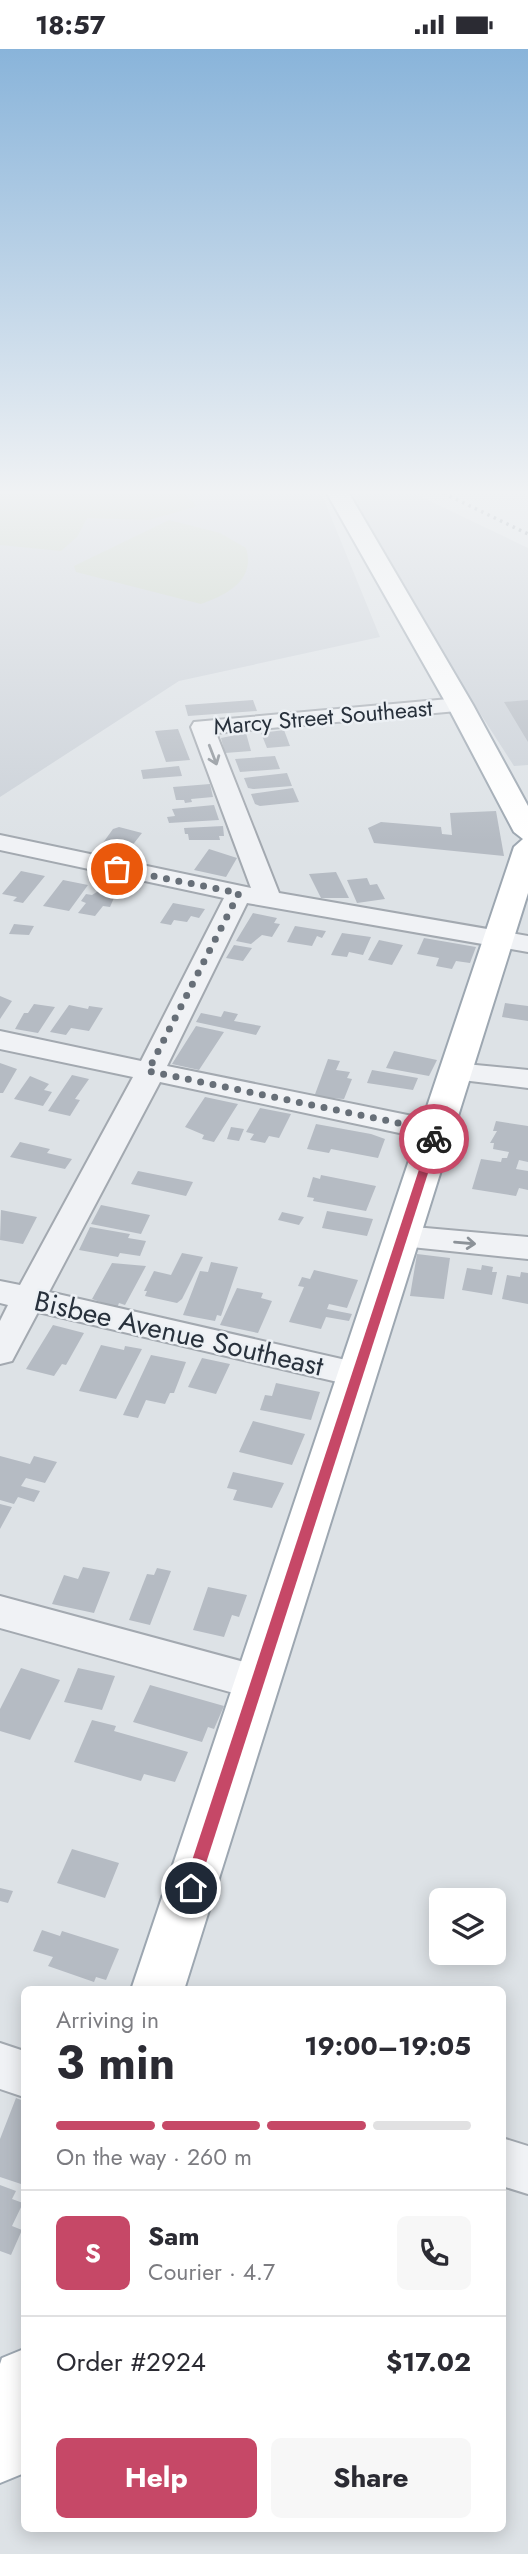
<!DOCTYPE html>
<meta charset="utf-8">
<style>
:root{--surface:#fff;--page:#f7f7f7;--text:#2b2b33;--muted:#7c7c81;--line:#e1e1e2;--accent:#c64867}
body{margin:0;font-family:Jost,sans-serif;background:var(--page);color:var(--text);height:100vh;display:flex;flex-direction:column;font-size:26px;white-space:nowrap}
*{box-sizing:border-box;margin:0}
p{font-size:23px;color:var(--muted)}
.icon{flex:none;width:38px;height:38px;fill:none;stroke:currentColor;stroke-width:2;stroke-linecap:round;stroke-linejoin:round}
.map{position:relative;flex:1;overflow:hidden}
.panel{position:absolute;left:21px;top:1937px;width:485px;height:546px;display:flex;flex-direction:column;background:var(--surface);border-radius:10px;box-shadow:0 4px 18px #0003}
.panel>*{flex:none}
.controls{position:absolute;left:429px;top:1839px;display:grid;gap:14px}
.controls a{display:grid;place-items:center;width:77px;height:77px;border-radius:10px;background:var(--surface);box-shadow:0 4px 18px #0003;font-size:35px}
.pin{position:absolute;display:grid;place-items:center;width:60px;height:60px;color:#fff;margin:-30px;border:4px solid #fff;border-radius:50%;box-shadow:0 2px 7px #0007}
.courier{position:absolute;display:grid;place-items:center;width:70px;height:70px;margin:-35px;border:5px solid #c64867;border-radius:50%;background:#fff;color:#222;box-shadow:0 2px 9px #0007}
.head em{font-style:normal;font-weight:700}
.head div{display:flex;flex-direction:column-reverse}
.head{display:flex;align-items:center;justify-content:space-between;height:119px;padding:0 35px}
h1{font-size:46px;font-weight:700;line-height:52px}
.bar{display:grid;grid-template-columns:repeat(4,1fr);gap:10px 7px;align-content:center;height:84px;padding:0 35px}
.bar i{height:9px;border-radius:5px;background:var(--line)}
.bar .current{background:var(--accent)}
.bar p{grid-column:span 4}
.line{display:flex;align-items:center;gap:18px;padding:0 35px;border-top:2px solid var(--line)}
.line div{flex:1}
.round{display:grid;place-items:center;flex:none;width:74px;height:74px;border-radius:10px;background:var(--page)}
.primary-button{display:flex;gap:14px;margin-top:auto;padding:14px 35px}
.primary-button a{flex:1;height:80px;border-radius:10px;background:var(--accent);color:#fff;font-size:28px;font-weight:700;line-height:80px;text-align:center}
.primary-button a+a{background:var(--page);color:var(--text)}
.status{display:flex;justify-content:space-between;align-items:center;height:49px;padding:0 35px;background:var(--surface);direction:ltr}
.status svg{height:19px;fill:currentColor}
.map>svg:first-child{display:block}
.built{fill:#cbd1d8}
.green{fill:#c5d0bf}
.building{fill:#b5bbc3}
.lines{fill:none;stroke-linecap:round;stroke-linejoin:round}
.minor-casing{stroke:#a3a9b0;stroke-width:4}
.major-casing{stroke:#9da7b1;stroke-width:4}
.minor{fill:#f0f2f5;fill-rule:evenodd}
.major{fill:#fff;fill-rule:evenodd}
.rail{stroke:#78838f;stroke-width:3.5;stroke-dasharray:2.5 4.5;stroke-linecap:butt}
.oneway{stroke:#8c9298}
.route{fill:#c64867}
.done{stroke:#676f78;stroke-width:7;stroke-dasharray:0 12.6}
.labels{text-anchor:middle;stroke-width:5;stroke-linejoin:round;paint-order:stroke}
.far-street-label{font-size:23px;fill:#28313c;stroke:#ecf0f4}
.street-label{font-size:28px;fill:#28313c;stroke:#ecf0f4}
</style>
<div class="status"><b>18:57</b><svg viewBox="0 0 49 12"><path d="M0 12V9h3v3zM5 12V6h3v6zM10 12V3h3v9zM15 12V0h3v12zM26 1h20v11H26zM47 4h2v5h-2z"/></svg></div>
<div class="map">
<svg width="528" height="2505" viewBox="0 0 528 2505">
<rect width="100%" height="100%" fill="#dde2e6"/>
<!-- built -->
<path class="built" d="M0 441H268L307 442 322 446 380 588 179 632 0 748Z
M336 441H407L528 499V716L514 717Z"/>
<!-- green -->
<path class="green" d="M0 441H178L198 457 149 471 87 469 77 488 61 502 0 496Z
M169 471 220 484 246 499C256 531 227 546 201 555L76 523 74 517Z"/>
<!-- building -->
<path class="building" d="M253 651 257 662 188 667 185 656Z
M528 651V693L504 653Z
M178 680 190 711 166 713 155 682Z
M284 681 290 697 267 699 261 684Z
M246 684 251 702 225 704 221 689Z
M275 707 280 720 240 723 235 710Z
M179 717 182 727 143 730 141 721Z
M287 724 292 737 253 740 248 739 244 729Z
M210 735 213 748 191 750 192 753 185 754 184 751H176L173 738Z
M293 739 299 753 260 757 255 755 251 745Z
M214 756 219 771 169 774 167 768 175 767 172 760Z
M496 762 504 807 374 794 368 779 381 773 441 778 442 785 452 786 450 764Z
M223 777 224 787H219L220 791H189L188 785H185L184 779Z
M119 778 142 784 124 807 97 802 113 780Z
M209 800 237 809 226 828 194 821Z
M21 822 45 827 23 854 13 852 17 848 2 845Z
M336 823 349 849H321L309 825Z
M367 829 370 836 377 835 385 850 357 854 347 831Z
M63 831 88 836 69 862 43 857Z
M103 839 117 842 110 858 103 857 95 867 78 864 86 854 81 852 86 845 92 846Z
M173 854 205 860 199 869 191 867 187 873 174 871 171 876 160 874Z
M253 864 277 869 274 874 280 875 272 888 262 886 251 895 236 892Z
M14 875 34 877 29 886 9 885Z
M295 877 326 882 322 889 317 887 312 897 287 893Z
M342 884 371 888 363 906 349 903 347 908 331 906Z
M424 889 476 898 470 914 456 912 452 920 436 917 439 909 417 905Z
M379 891 403 896 392 916 368 911Z
M234 896 252 899 243 912 226 909Z
M0 947 12 952 0 970Z
M505 954 528 957V972L502 968Z
M34 955 55 958 38 984 15 980 24 964H28Z
M69 956 88 960 89 957 103 959 89 982 71 979 66 986 50 983Z
M224 962 238 965 234 972 261 977 256 986 196 973 201 964 221 968Z
M196 977 224 983 199 1021 172 1015Z
M394 1002 437 1011 429 1027 386 1019Z
M328 1010 340 1012 336 1021 350 1023 347 1029 352 1030 344 1050 314 1048Z
M0 1014 17 1020 3 1044H0Z
M372 1021 418 1029 413 1041 367 1034Z
M72 1026 89 1030 75 1050 80 1051 70 1067 48 1062Z
M30 1027 49 1035 44 1041 52 1043 43 1057 14 1050Z
M205 1048 238 1055 214 1093 202 1090 204 1086 185 1078Z
M260 1059 291 1065 279 1089 269 1087 265 1094 250 1091 254 1085 246 1083Z
M496 1072 528 1077V1113L519 1111 516 1120 528 1122V1141L519 1139 516 1147 472 1140 481 1110 501 1113 502 1109H507L509 1103 493 1100 494 1094H490L497 1082H493Z
M316 1075 371 1085 385 1090 378 1109 331 1100 329 1104 307 1100Z
M231 1078 244 1080 239 1092 227 1090Z
M20 1093 50 1100 47 1104 72 1110 65 1120 10 1108Z
M138 1122 193 1133 186 1147 131 1135Z
M321 1126 376 1137 366 1162 313 1152 314 1149 307 1148 313 1128 320 1130Z
M101 1156 150 1166 141 1185 91 1175Z
M1 1161 37 1168 23 1195 0 1191Z
M327 1162 373 1170 367 1187 322 1179Z
M282 1163 304 1168 299 1176 278 1171Z
M90 1178 130 1185 128 1189 146 1192 140 1207 120 1204 118 1208 79 1201Z
M182 1204 203 1208 182 1250 177 1254 145 1247 147 1242H144L154 1222 171 1226Z
M417 1205 450 1209 444 1250 410 1247Z
M211 1213 238 1218 221 1267 217 1266 215 1272 183 1266 200 1222 208 1223Z
M112 1214 146 1217 125 1256 119 1254 117 1259 92 1250Z
M482 1216 493 1218 492 1223H497L492 1246 462 1241 467 1219 481 1221Z
M314 1221 358 1231 347 1259 329 1255 327 1260 352 1265 349 1272 326 1268 321 1280 289 1273 304 1238 298 1237 302 1228 310 1230Z
M521 1223 528 1224V1255L502 1250 507 1226 520 1228Z
M237 1239 263 1244 261 1249 272 1252 258 1284 220 1276Z
M53 1276 84 1284 66 1316 62 1315 54 1327 26 1320Z
M101 1296 124 1301 125 1297 142 1300 116 1350 79 1342Z
M151 1306 186 1313 174 1344H170L165 1355 146 1351 138 1369 123 1366Z
M202 1309 230 1315 216 1345 188 1338Z
M276 1334 320 1343 311 1371 260 1361 265 1346 272 1347Z
M253 1372 305 1385 292 1416 239 1403Z
M0 1407 30 1415 34 1407 57 1413 45 1434 26 1429 21 1437 40 1442 34 1453 18 1448 14 1455 0 1451Z
M233 1423 284 1434 272 1459 233 1451 237 1441 227 1439Z
M0 1455 12 1458 0 1480Z
M83 1518 110 1523 94 1564 52 1555 64 1526 78 1530Z
M157 1519 171 1522 150 1576 129 1571 147 1525 154 1526Z
M208 1538 247 1546 239 1568 232 1566 224 1588 193 1581Z
M21 1619 60 1631 30 1691 0 1682V1660Z
M78 1619 115 1627 102 1661 64 1653Z
M150 1636 224 1657 214 1680 208 1678 202 1693 133 1673Z
M92 1671 116 1677 114 1682 188 1703 175 1733 144 1725 141 1732 74 1713Z
M72 1800 119 1814 105 1849 57 1834Z
M0 1839 13 1842 8 1854 0 1852Z
M42 1881 60 1887 62 1882 119 1900 106 1931 96 1928 94 1933 48 1917 53 1908 33 1902Z
M16 2049 24 2052V2136L0 2128V2090Z
M0 2136 16 2142 12 2150 23 2154 12 2177 22 2181 11 2206 0 2202Z"/>
<g class="lines">
<defs>
<path id="minor" d="M460 649 468 651 471 656 468 661 216 684 279 844 528 887V903L247 854 167 1017 437 1072 448 1075 452 1082 448 1089 437 1092 160 1033 49 1243 359 1314 371 1317 376 1326 371 1335 359 1338 38 1263 12 1312 0 1315V1272L8 1256 0 1254V1232L20 1236 133 1028 0 1000V982L141 1012 224 849 0 801V786L251 839 191 678 194 673Z
M455 1014 528 1021V1039L445 1029 440 1023 445 1017Z
M403 1177 528 1188V1210L392 1196 387 1188 392 1180Z
M0 1547 259 1617 273 1622 279 1634 273 1646 259 1651 0 1579Z
M0 1994 24 2002V2048L0 2040Z
M502 2089 528 2097V2145L502 2137Z"/>
<path id="major" d="M325 441H347L473 656 528 757V844L184 1941H131L514 798 523 790 514 783 447 656Z
M24 2300V2419L22 2425 0 2434V2315L2 2309Z"/>
</defs>
<!-- minor casing -->
<use href="#minor" class="minor-casing"/>
<!-- major casing -->
<use href="#major" class="major-casing"/>
<!-- minor -->
<use href="#minor" class="minor"/>
<!-- major -->
<use href="#major" class="major"/>
<!-- rail -->
<path class="rail" d="M437 441 528 485"/>
</g>
<!-- one-way arrows -->
<defs><path id="oneway-shaft" d="M-6 0H5M1.5-3L5.5 0L1.5 3" fill="none" stroke-width="1.6" stroke-linecap="round" stroke-linejoin="round" transform="scale(1.75)"/></defs>
<g class="oneway">
<use href="#oneway-shaft" transform="translate(213 706) rotate(69)"/>
<use href="#oneway-shaft" transform="translate(465 1194) rotate(5)"/>
</g>
<!-- sky -->
<linearGradient id="sky" x2="0" y2="1"><stop stop-color="#89b4da"/><stop offset="0.56" stop-color="#f0f2f4"/><stop offset="1" stop-color="#f0f2f4" stop-opacity="0"/></linearGradient>
<rect width="528" height="792" fill="url(#sky)"/>
<!-- route -->
<path class="route" d="M434 1087 439 1090 198 1839 191 1845 183 1839 429 1090Z"/>
<g class="lines">
<!-- done -->
<path class="done" d="M117 820 239 844 148 1022 437 1082 434 1090"/>
</g>
<g class="labels">
<!-- far-street labels -->
<g class="far-street-label">
<text transform="translate(323 668) rotate(-5)" y="8">Marcy Street Southeast</text>
</g>
<!-- street labels -->
<g class="street-label">
<text transform="translate(179 1284) rotate(13)" y="10">Bisbee Avenue Southeast</text>
</g>
</g>
</svg>
<div class="controls">
<a><svg class="icon" aria-label="layers" viewBox="0 0 24 24"><path d="M12 4l9 5-9 5-9-5zM3 14l9 5 9-5"/></svg></a>
</div>
<div class="pin" style="left:117px;top:820px;background:#ea580c"><svg class="icon" aria-label="bag" viewBox="0 0 24 24"><path d="M5 8h14l-1 12H6zM9 8a3 3 0 0 1 6 0"/></svg></div>
<div class="pin" style="left:191px;top:1839px;background:#1f2937"><svg class="icon" aria-label="home" viewBox="0 0 24 24"><path d="M3 11l9-7 9 7M6 9v11h12V9"/></svg></div>
<div class="courier" style="left:434px;top:1090px"><svg class="icon" aria-label="bike" viewBox="0 0 24 24"><circle cx="6" cy="16" r="4"/><circle cx="18" cy="16" r="4"/><path d="M6 16l4-8h5l3 8M10 8l3 8H6M13 5h3"/></svg></div>
<section class="panel">
<div class="head"><div><h1>3 min</h1><p>Arriving in</p></div><em>19:00–19:05</em></div>
<div class="bar"><i class="current"></i><i class="current"></i><i class="current"></i><i></i><p>On the way · 260 m</p></div>
<div class="line" style="height:126px"><b class="round" style="background:var(--accent);color:#fff">S</b><div><b>Sam</b><p>Courier · 4.7</p></div><a class="round"><svg class="icon" aria-label="phone" viewBox="0 0 24 24"><path d="M5 4h4l2 5-3 2q2 4 5 5l2-3 5 2v4C11 20 4 13 5 4z"/></svg></a></div>
<div class="line" style="height:91px"><div>Order #2924</div><b>$17.02</b></div>
<div class="primary-button"><a>Help</a><a>Share</a></div>
</section>
</div>
